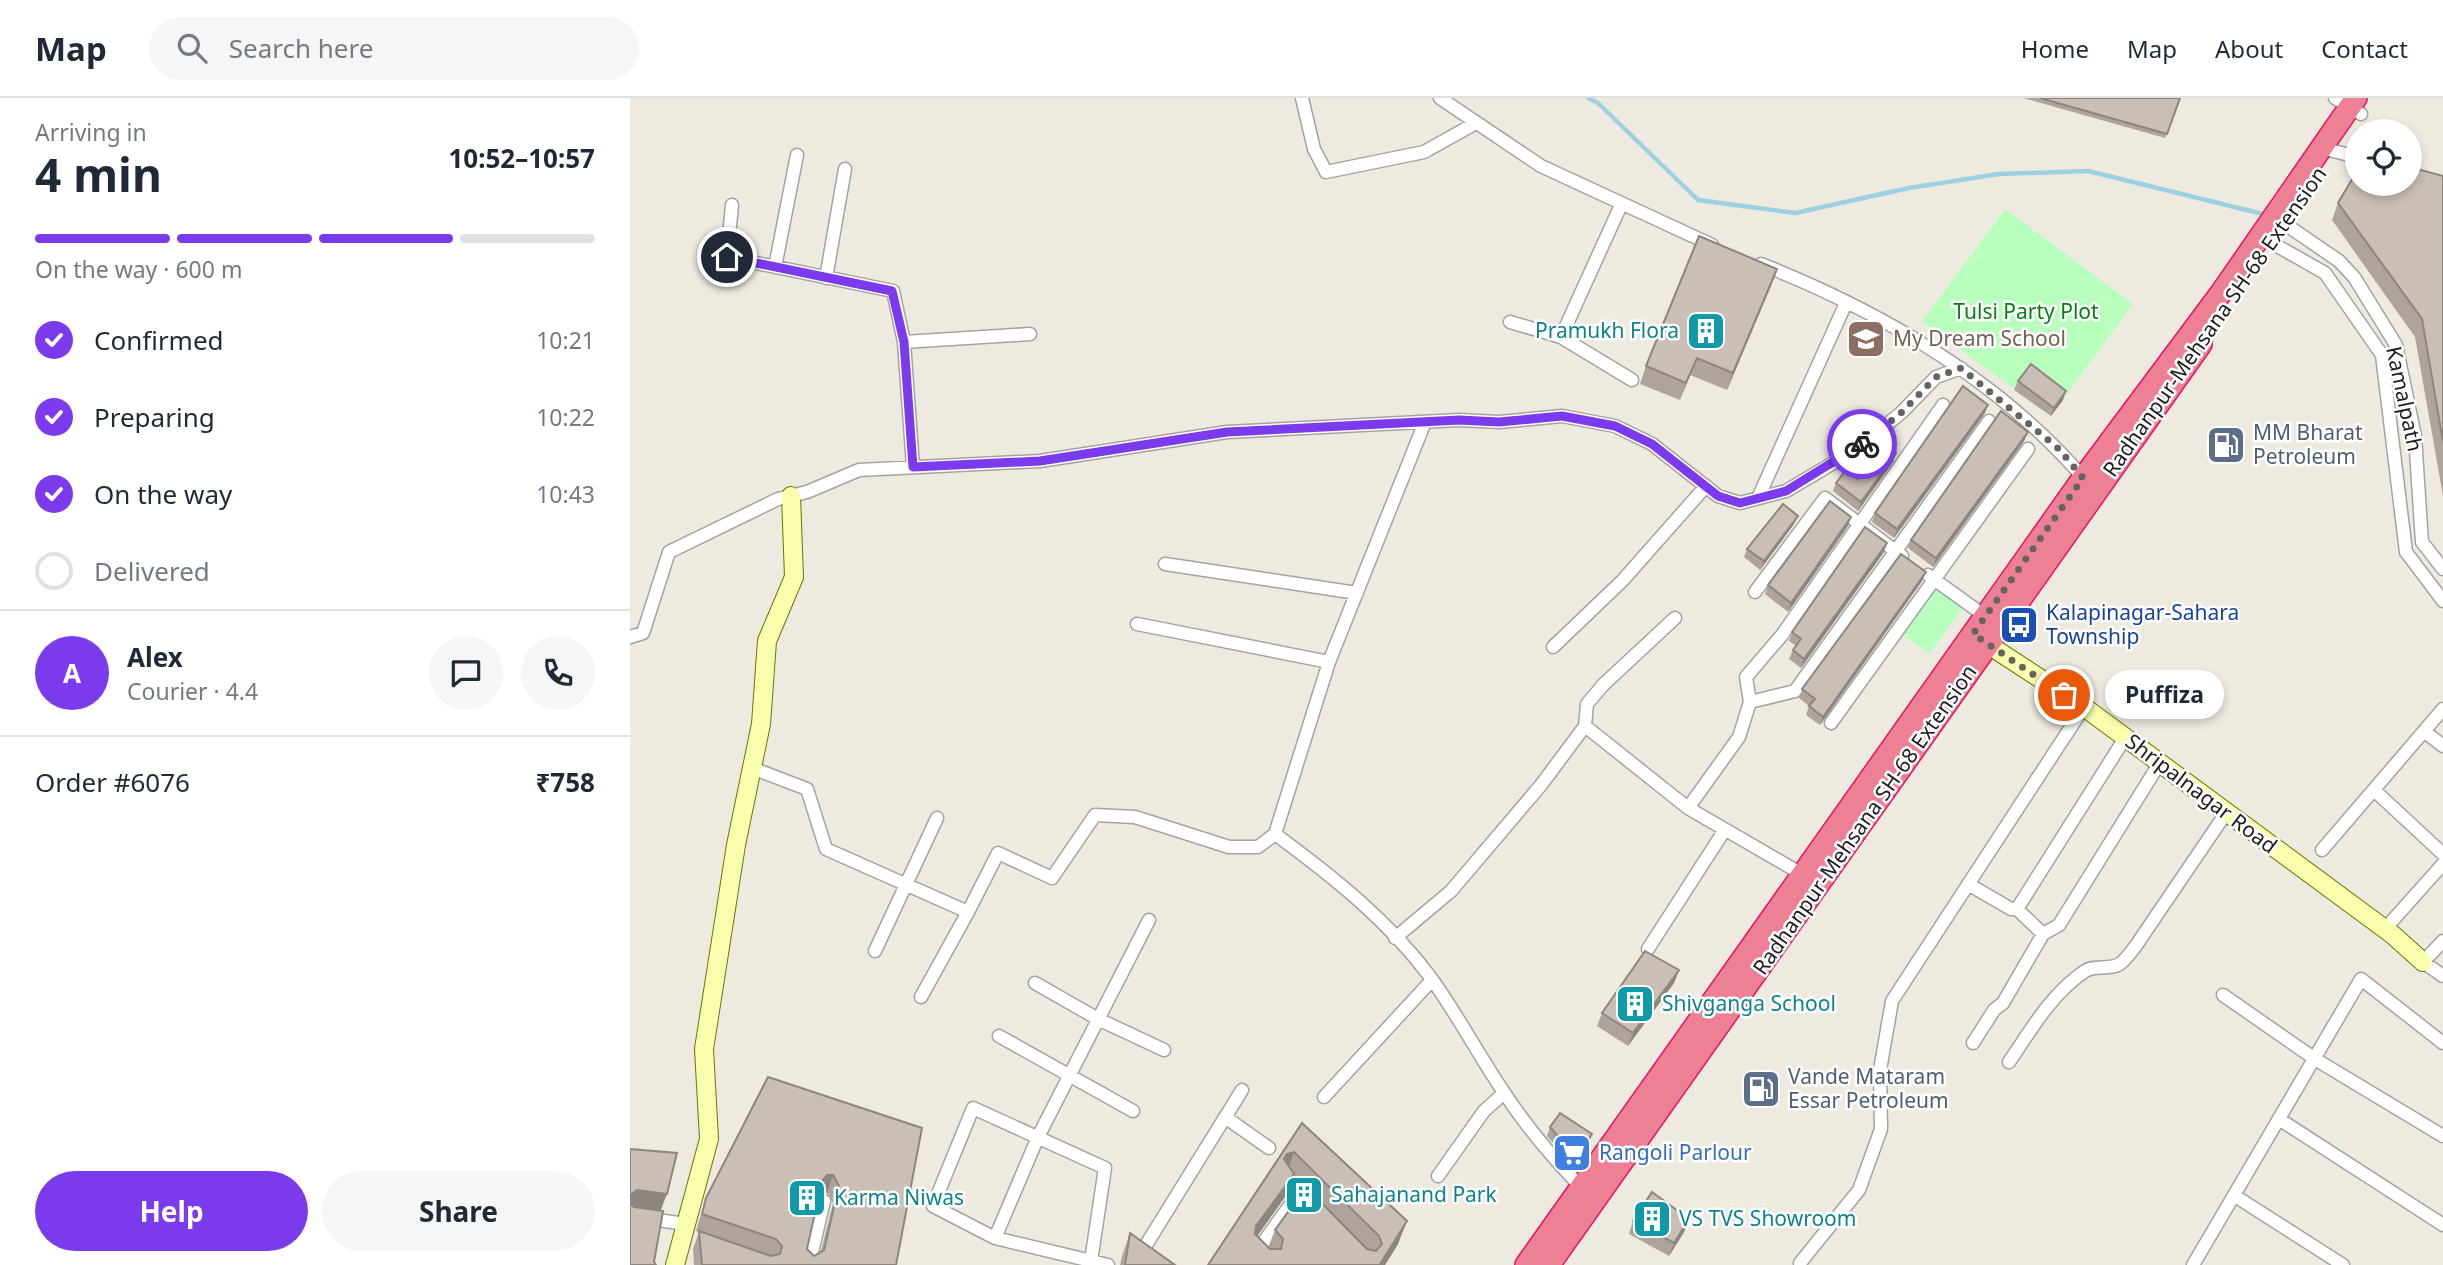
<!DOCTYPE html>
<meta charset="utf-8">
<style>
:root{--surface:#fff;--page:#f6f6f7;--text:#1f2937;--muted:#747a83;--line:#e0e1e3;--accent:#7c3aed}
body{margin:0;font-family:"Noto Sans",sans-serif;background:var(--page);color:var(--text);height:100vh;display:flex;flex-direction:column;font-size:26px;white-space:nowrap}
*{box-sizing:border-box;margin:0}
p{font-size:23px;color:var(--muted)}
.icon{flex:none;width:38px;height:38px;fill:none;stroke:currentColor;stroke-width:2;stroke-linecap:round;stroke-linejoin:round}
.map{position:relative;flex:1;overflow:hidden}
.side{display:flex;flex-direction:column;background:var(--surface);width:630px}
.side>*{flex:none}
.fabs{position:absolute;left:1715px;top:21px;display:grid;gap:14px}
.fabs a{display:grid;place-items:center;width:77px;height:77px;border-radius:50%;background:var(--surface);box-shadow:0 4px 10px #0003;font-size:35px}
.pin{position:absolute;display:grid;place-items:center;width:60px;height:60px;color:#fff;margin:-30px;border:4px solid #fff;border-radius:50%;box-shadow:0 2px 7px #0007}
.courier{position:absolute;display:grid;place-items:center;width:70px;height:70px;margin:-35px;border:5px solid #7c3aed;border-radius:50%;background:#fff;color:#222;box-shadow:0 2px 9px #0007}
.bubble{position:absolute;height:49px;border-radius:24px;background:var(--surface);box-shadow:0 4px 10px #0003;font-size:23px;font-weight:700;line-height:49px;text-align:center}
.summary em{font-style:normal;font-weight:700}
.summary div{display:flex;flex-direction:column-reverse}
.summary{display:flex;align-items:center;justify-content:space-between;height:119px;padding:0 35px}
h1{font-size:46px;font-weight:700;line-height:52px}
.bar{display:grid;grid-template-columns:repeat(4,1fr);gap:10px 7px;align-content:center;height:84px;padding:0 35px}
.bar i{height:9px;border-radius:5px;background:var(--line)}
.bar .active{background:var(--accent)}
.bar p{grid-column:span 4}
.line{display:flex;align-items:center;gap:18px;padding:0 35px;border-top:2px solid var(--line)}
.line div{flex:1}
.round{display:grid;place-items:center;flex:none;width:74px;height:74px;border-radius:37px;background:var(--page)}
ol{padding:0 35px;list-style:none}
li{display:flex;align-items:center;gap:21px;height:77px}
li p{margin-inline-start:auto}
li .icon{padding:7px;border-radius:50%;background:var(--accent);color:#fff;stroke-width:4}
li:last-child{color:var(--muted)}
li i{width:38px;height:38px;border:4px solid var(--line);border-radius:50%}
.action{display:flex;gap:14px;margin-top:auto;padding:14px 35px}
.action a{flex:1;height:80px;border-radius:42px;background:var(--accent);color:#fff;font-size:28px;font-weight:700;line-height:80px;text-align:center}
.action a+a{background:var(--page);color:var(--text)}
header{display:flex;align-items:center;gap:42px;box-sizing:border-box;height:98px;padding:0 35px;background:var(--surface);border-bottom:2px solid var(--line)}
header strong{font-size:33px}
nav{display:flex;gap:38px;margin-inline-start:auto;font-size:24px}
.search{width:490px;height:63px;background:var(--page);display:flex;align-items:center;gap:18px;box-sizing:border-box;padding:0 24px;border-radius:38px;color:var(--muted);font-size:26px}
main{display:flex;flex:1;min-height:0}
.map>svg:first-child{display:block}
.park{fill:#b8febd}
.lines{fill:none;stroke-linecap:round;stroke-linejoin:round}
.stream{stroke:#9cd1e0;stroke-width:4.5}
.street-casing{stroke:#a3a3a3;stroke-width:15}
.secondary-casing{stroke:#697500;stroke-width:20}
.highway-casing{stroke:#e4155c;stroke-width:24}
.street{stroke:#fff;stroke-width:12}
.secondary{stroke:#faffae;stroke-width:18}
.highway{stroke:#ed8094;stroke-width:21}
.wall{fill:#aea49d;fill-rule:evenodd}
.shaded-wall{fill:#8d867f}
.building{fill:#cabfb6;stroke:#8d867f;stroke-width:2;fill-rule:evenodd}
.done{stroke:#666461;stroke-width:7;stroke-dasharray:0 12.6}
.route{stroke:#7c3aed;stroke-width:9}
.labels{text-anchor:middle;stroke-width:5;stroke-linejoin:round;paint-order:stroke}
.park-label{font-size:21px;fill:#02810d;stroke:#fff}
.street-label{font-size:21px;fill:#1c1c1c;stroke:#fff}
.culture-label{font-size:21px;fill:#0d838f;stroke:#fff;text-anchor:start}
.education-label{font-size:21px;fill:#785e54;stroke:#fff;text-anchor:start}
.service-label{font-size:21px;fill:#4e5e75;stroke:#fff;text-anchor:start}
.transit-label{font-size:21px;fill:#164399;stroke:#fff;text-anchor:start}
.shop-label{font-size:21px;fill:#366cbe;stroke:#fff;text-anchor:start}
</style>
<header>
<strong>Map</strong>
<div class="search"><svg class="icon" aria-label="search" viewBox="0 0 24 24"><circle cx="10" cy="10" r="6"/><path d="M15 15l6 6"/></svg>Search here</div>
<nav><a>Home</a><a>Map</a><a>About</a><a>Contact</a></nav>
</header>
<main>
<section class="side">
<div class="summary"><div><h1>4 min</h1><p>Arriving in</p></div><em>10:52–10:57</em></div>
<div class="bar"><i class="active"></i><i class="active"></i><i class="active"></i><i></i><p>On the way · 600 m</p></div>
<ol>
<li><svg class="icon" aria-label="check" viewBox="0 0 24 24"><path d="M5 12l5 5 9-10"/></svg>Confirmed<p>10:21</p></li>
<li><svg class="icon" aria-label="check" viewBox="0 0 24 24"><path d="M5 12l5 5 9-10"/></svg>Preparing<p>10:22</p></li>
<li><svg class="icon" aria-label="check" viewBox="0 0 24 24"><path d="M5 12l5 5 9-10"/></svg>On the way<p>10:43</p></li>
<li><i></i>Delivered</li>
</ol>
<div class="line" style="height:126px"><b class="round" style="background:var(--accent);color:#fff">A</b><div><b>Alex</b><p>Courier · 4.4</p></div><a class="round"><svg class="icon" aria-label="chat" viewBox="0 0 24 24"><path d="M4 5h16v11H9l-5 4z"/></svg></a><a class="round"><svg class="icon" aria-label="phone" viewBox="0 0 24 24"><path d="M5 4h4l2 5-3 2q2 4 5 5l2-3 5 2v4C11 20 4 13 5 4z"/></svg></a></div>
<div class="line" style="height:91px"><div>Order #6076</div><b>₹758</b></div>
<div class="action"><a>Help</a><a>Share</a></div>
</section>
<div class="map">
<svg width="1813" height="1167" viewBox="0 0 1813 1167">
<rect width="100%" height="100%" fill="#eeeae0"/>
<!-- park -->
<path class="park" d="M1375 111 1503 206 1421 318 1292 223Z
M1305 490 1332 511 1299 556 1271 535Z"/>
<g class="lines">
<!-- stream -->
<path class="stream" d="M958 0 968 5 1068 102 1165 115 1279 90 1369 76 1458 73 1637 117"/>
<defs>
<path id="street" d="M672 0 684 51 696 74 794 54 846 25
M810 0 911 68 1082 147
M1705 0 1731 16
M1692 50 1727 59
M102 107 97 159 263 193 274 244 283 369
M1655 126 1709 163 1724 179 1766 247 1785 338 1792 444 1813 471
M1642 145 1695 175 1752 257 1776 454 1813 503
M1131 166C1252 214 1371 283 1456 383
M145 169 167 57
M196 180 215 71
M880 224 931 239 1002 282
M931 239 991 107
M274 244 400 236
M1128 400 1216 205
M535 466 727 495
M1298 477 1355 518
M1125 494 1195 400 1272 458
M507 526 699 564
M0 539 13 535 39 454 148 401 177 394 229 372 410 363 597 334 829 322 869 324 932 318 985 328 1022 346 1088 398 1110 405 1156 393 1225 352 1271 315 1306 279 1331 270
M923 549 993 482 1076 388
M1120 604 1165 593 1359 323
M1201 625 1398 351
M955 628 1058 710 1177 779
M1794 633 1813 648
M122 670 177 691 196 751 338 814 368 755 422 780 465 717 505 719 599 749H628L645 736C702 778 759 823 801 880 827 916 848 956 873 993 895 1027 922 1059 950 1088
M1744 692 1813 756
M1058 710 1109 639 1120 604 1116 579 1152 537 1313 307
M645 736 699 564 795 324
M1692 752 1813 611
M1338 786 1381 811H1387L1413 836
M1387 811 1495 640
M1754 832 1813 766
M765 840 821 793 911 687 955 628 957 606 974 586 1045 520
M1813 843 1793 864 1813 878
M1018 851 1094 733
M245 853 307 720
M405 885 468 921 534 952
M1593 897 1685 961 1813 1038
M291 899 338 814
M369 938 503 1013
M1343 945 1364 912 1373 905 1413 836 1429 827 1529 666
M1379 964C1401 932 1421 896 1455 873 1465 866 1481 873 1491 865 1496 861 1501 854 1505 849L1596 715
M694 999 802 882
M595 1019 639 1050
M1649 1021 1813 1127
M808 1078 854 1013 874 995
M654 1085 678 1110
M1605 1098 1713 1167
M0 1118 55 1126
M365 1140 408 1039 519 822
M461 1163 475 1070 343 1010 303 1108 365 1140 478 1167
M1170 1165 1229 1092 1251 1031 1250 972 1262 903 1454 609
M179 1167 194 1103
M518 1167 511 1155 612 992
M637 1167 625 1156 666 1099
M1563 1167 1731 881 1813 945"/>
<path id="secondary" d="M1348 540 1454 609 1763 837 1793 864
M45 1167 79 1041 74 951 106 747 131 626 137 543 164 479 161 398"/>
<path id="highway" d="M896 1167 1453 380 1591 195 1726 0
M919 1167 1571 246"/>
</defs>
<!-- street casing -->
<use href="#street" class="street-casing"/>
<!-- secondary casing -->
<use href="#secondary" class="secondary-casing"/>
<!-- highway casing -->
<use href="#highway" class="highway-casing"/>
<!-- street -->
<use href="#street" class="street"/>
<!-- secondary -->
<use href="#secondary" class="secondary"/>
<!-- highway -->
<use href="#highway" class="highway"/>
</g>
<!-- wall -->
<path class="wall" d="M1393 0H1550L1535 40Z
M1813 78V398L1785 239 1702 122 1708 105Z
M1147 171 1097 292 1060 277 1050 302 1010 286 1016 268Z
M1388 283 1433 302 1421 318 1384 292Z
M1355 315 1264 440 1242 424 1245 415Z
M1398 334 1394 343 1303 469 1278 450 1281 442Z
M1266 355 1263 364 1228 413 1203 393 1206 385 1228 381Z
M1164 426 1130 472 1114 459 1117 451Z
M1218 428 1158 514 1135 496 1138 487Z
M1254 454 1171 570 1159 561 1163 552 1166 548 1159 543 1162 534Z
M1296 474 1292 483 1190 627 1176 617 1179 608 1169 600 1172 591Z
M1049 872 1044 885 998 948 967 928 972 915Z
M138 979 266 1167H64L63 1151 69 1134 66 1133 76 1100ZM191 1095H197L203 1105 191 1153 184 1158 177 1151 189 1097Z
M672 1025 768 1146 755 1167H578ZM661 1082 673 1093 645 1132 638 1150 627 1138 655 1099Z
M920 1029 962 1036 959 1045 943 1067 917 1038Z
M1059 1121 1054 1134 1039 1158 999 1136 1003 1123Z
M500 1135 545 1167H490L492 1158Z"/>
<!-- shaded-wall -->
<path class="shaded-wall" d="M1147 171 1141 188 1097 292 1103 275Z
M1067 260 1060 277 1050 302 1056 285Z
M1436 293 1433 302 1421 318 1424 310Z
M1358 307 1355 315 1264 440 1267 431Z
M1398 334 1394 343 1303 469 1306 460Z
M1266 355 1263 364 1228 413 1231 404Z
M1168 418 1164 426 1130 472 1134 463Z
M1221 419 1218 428 1158 514 1161 505Z
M1257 445 1254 454 1171 570 1174 561Z
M1296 474 1292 483 1190 627 1193 619Z
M1049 872 1044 885 998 948 1003 935Z
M962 1036 959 1045 943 1067 946 1059Z
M664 1054 656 1076 654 1061 657 1056Z
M664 1076 655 1099 618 1151 626 1128Z
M197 1077H203L197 1095H191L185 1101 192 1083Z
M7 1092 37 1096 30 1114 0 1110V1097Z
M1059 1121 1054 1134 1039 1158 1044 1145Z
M777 1123 768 1146 755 1167H749Z"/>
<!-- building -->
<path class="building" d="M1410 0H1550L1537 36Z
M1780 69 1813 78V344L1792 221 1708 105 1727 73V86H1780Z
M1069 138 1147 171 1103 275 1067 260 1056 285 1016 268Z
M1401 266 1436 293 1424 310 1388 283Z
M1333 288 1358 307 1267 431 1245 415Z
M1371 313 1398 334 1306 460 1281 442Z
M1255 346 1266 355 1231 404 1206 385 1216 372 1228 381Z
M1200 403 1221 419 1161 505 1138 487Z
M1153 406 1168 418 1134 463 1117 451Z
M1235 429 1257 445 1174 561 1163 552 1171 541 1162 534Z
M1271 456 1296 474 1193 619 1179 608 1185 601 1172 591Z
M1015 853 1049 872 1003 935 972 915Z
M138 979 292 1030 266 1167H72L69 1133 141 1158 150 1156 152 1148 146 1141 72 1116 76 1100ZM197 1077H203L209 1088 194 1152 184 1158 177 1151 192 1083Z
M930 1015 962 1036 946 1059 920 1029Z
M672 1025 777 1123 750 1166 752 1167H578ZM664 1054 749 1138 752 1146 746 1153 737 1151 676 1089 645 1132 653 1141 651 1151H640L625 1136 626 1128 664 1076 654 1061 657 1056Z
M0 1051 47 1055 37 1096 7 1092 0 1097Z
M1022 1094 1059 1121 1044 1145 1003 1123Z
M0 1105 4 1109 33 1113 24 1164 26 1167H0Z
M500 1135 545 1167H495Z"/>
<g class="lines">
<!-- done -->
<path class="done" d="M1232 346 1271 315 1306 279 1331 270 1429 351 1453 380 1343 536 1434 597"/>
<!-- route -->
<path class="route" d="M97 159 262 193 274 244 283 369 410 363 597 334 829 322 869 324 932 318 985 328 1022 346 1088 398 1110 405 1156 393 1232 346"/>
</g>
<!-- icons -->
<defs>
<symbol id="building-square" viewBox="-11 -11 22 22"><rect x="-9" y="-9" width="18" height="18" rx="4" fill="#0f9aa8" stroke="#fff"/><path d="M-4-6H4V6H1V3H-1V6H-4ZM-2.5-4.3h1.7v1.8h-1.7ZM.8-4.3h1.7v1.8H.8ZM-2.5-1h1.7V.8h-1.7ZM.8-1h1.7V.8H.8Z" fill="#fff"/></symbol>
<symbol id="school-square" viewBox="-11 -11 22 22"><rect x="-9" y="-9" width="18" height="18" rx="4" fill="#8d6e63" stroke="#fff"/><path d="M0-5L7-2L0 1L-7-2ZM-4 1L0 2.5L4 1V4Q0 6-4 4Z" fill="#fff"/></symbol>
<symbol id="fuel-square" viewBox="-11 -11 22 22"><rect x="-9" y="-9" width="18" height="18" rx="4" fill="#5c6f8a" stroke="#fff"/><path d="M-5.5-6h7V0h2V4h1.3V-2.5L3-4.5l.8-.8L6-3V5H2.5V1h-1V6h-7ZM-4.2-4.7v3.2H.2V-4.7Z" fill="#fff"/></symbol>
<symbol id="bus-square" viewBox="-11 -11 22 22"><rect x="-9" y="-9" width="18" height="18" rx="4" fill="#1a4fb4" stroke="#fff"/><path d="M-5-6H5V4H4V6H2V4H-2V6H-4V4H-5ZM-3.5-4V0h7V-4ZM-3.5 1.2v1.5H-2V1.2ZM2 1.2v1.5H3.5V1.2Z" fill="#fff"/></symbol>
<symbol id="supermarket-square" viewBox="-11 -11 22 22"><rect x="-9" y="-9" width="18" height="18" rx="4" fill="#3f7fe0" stroke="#fff"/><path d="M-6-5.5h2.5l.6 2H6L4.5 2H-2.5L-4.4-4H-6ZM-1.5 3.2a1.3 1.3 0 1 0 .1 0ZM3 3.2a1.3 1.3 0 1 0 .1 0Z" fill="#fff"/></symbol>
</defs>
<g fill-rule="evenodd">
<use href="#building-square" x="1054" y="211" width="44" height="44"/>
<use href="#school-square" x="1214" y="219" width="44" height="44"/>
<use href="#fuel-square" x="1574" y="325" width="44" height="44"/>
<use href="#bus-square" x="1367" y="505" width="44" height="44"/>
<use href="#building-square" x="983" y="884" width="44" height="44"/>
<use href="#fuel-square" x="1109" y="969" width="44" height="44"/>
<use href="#supermarket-square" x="920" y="1033" width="44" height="44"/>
<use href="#building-square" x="652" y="1075" width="44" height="44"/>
<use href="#building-square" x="155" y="1078" width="44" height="44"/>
<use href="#building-square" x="1000" y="1099" width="44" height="44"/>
</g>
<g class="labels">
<!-- park labels -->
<g class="park-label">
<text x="1396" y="221">Tulsi Party Plot</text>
</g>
<!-- street labels -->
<g class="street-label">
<text transform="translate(1585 224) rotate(-55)" y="7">Radhanpur-Mehsana SH-68 Extension</text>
<text transform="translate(1774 301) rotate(78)" y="7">Kamalpath</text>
<text transform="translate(1571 696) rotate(37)" y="7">Shripalnagar Road</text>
<text transform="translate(1235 722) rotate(-55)" y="7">Radhanpur-Mehsana SH-68 Extension</text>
</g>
<!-- culture labels -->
<g class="culture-label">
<text x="1049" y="240" text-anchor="end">Pramukh Flora</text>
<text x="1032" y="913">Shivganga School</text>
<text x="701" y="1104">Sahajanand Park</text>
<text x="204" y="1107">Karma Niwas</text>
<text x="1049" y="1128">VS TVS Showroom</text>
</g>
<!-- education labels -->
<g class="education-label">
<text x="1263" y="248">My Dream School</text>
</g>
<!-- service labels -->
<g class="service-label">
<text x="1623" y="342">MM Bharat<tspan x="1623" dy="24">Petroleum</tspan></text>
<text x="1158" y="986">Vande Mataram<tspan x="1158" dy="24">Essar Petroleum</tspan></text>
</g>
<!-- transit labels -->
<g class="transit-label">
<text x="1416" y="522">Kalapinagar-Sahara<tspan x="1416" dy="24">Township</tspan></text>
</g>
<!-- shop labels -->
<g class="shop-label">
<text x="969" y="1062">Rangoli Parlour</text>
</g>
</g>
</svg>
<div class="fabs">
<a><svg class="icon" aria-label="locate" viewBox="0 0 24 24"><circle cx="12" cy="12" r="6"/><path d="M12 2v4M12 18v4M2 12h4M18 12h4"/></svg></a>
</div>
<div class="pin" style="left:1434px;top:597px;background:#ea580c"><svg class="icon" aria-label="bag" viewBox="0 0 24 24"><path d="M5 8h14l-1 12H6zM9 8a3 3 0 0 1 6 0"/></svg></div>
<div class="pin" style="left:97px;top:159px;background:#1f2937"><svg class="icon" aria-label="home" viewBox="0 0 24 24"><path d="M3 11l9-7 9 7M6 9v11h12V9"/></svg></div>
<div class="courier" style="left:1232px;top:346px"><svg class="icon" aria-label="bike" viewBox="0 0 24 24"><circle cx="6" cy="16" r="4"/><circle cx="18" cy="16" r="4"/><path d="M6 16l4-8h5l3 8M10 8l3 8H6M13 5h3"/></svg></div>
<div class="bubble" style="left:1475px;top:572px;width:119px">Puffiza</div>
</div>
</main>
